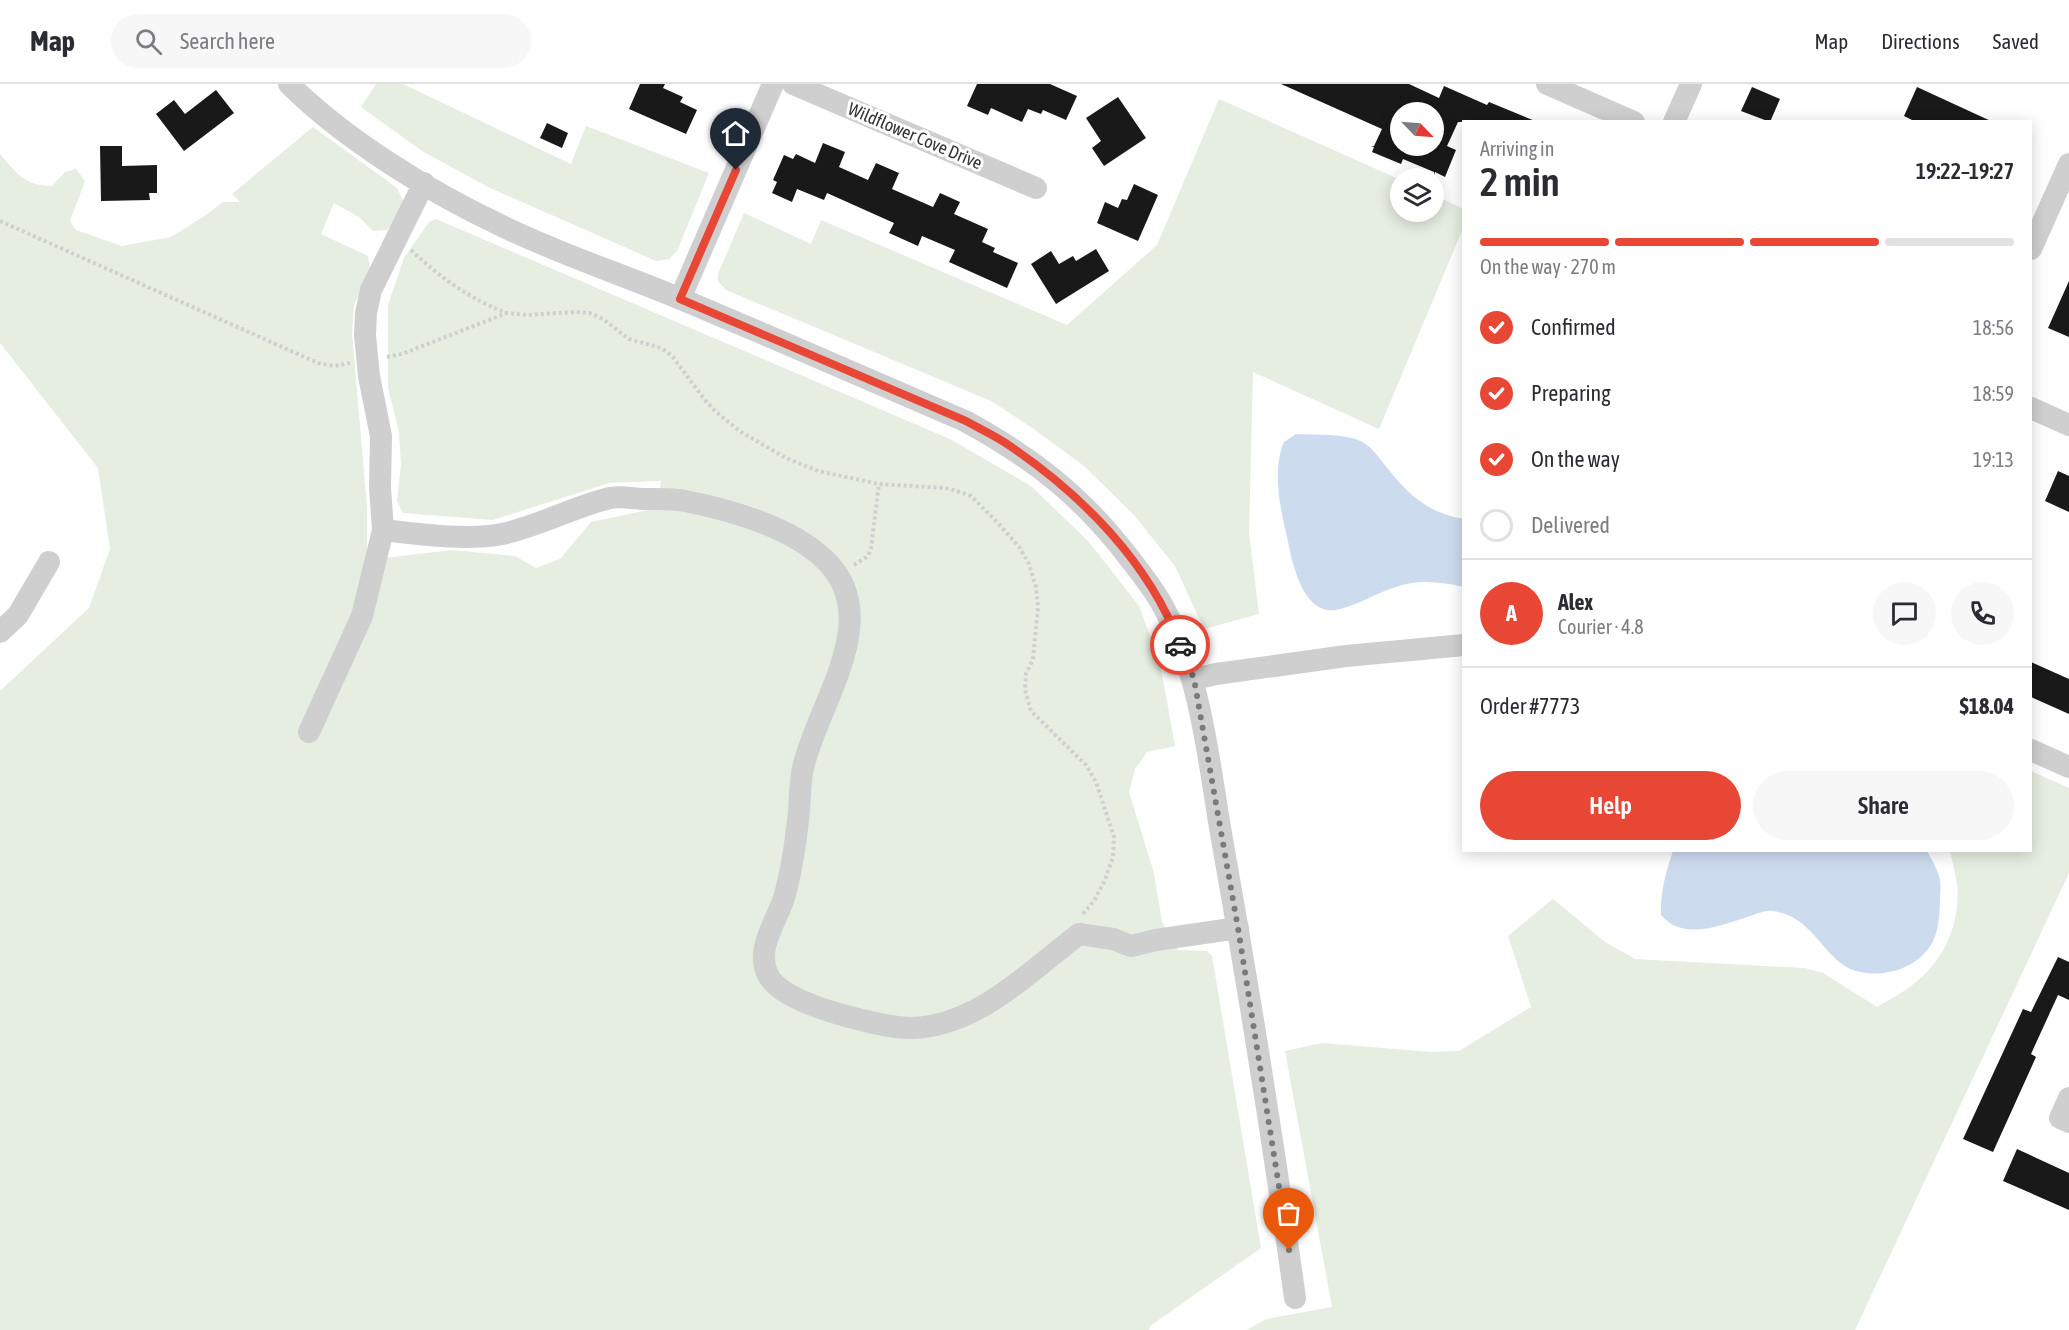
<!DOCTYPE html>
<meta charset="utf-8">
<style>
:root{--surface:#fff;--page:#f7f7f7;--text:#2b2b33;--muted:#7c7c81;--line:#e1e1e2;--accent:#e84735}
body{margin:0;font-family:"Asap Condensed",sans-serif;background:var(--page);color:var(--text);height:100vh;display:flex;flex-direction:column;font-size:22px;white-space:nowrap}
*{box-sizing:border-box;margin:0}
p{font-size:20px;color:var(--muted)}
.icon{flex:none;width:33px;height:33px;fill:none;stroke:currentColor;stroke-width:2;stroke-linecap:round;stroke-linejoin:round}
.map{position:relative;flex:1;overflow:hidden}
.side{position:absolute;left:1462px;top:36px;width:570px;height:732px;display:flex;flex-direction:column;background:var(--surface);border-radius:0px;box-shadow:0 3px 15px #0003}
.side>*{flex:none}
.needle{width:39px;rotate:115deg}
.controls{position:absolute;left:1390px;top:18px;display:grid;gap:12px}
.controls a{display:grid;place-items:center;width:54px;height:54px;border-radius:50%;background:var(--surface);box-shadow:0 3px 15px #0003;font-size:30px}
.pin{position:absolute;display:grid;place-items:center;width:51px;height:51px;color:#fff;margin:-62px -26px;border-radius:50% 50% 50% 0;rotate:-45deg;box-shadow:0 0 6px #0007}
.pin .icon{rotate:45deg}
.courier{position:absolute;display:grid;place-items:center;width:60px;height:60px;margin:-30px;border:4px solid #e84735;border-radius:50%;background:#fff;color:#222;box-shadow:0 2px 8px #0007}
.headline em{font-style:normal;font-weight:600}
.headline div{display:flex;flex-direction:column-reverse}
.headline{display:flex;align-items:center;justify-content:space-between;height:102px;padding:0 18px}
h1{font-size:39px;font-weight:600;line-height:45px}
.bar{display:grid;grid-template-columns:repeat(4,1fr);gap:9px 6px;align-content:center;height:72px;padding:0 18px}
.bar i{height:8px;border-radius:4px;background:var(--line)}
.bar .active{background:var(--accent)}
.bar p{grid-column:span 4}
.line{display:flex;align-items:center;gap:15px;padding:0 18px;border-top:2px solid var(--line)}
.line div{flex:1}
.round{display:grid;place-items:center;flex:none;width:63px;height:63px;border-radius:32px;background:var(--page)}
ol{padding:0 18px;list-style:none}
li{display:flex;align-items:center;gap:18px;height:66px}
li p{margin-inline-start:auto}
li .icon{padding:6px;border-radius:50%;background:var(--accent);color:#fff;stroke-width:4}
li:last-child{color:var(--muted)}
li i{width:33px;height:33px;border:3px solid var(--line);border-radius:50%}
.button{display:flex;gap:12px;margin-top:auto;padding:12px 18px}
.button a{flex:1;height:69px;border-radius:36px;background:var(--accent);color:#fff;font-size:24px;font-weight:600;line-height:69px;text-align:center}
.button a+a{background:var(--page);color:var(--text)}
header{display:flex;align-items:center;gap:36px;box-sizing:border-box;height:84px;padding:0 30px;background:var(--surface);border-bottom:2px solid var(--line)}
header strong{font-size:28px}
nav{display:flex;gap:33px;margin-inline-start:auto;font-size:21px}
.search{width:420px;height:54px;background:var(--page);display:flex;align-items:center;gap:15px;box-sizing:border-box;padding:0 21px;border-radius:33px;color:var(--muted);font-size:22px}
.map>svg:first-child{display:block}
.green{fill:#e5eee0}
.water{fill:#cddbee}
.building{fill:#191919;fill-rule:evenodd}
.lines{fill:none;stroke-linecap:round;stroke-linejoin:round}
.path{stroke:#cfcfcf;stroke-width:4;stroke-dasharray:3 3;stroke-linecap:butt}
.minor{stroke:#cfcfcf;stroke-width:22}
.done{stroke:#7a7a7a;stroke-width:6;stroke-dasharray:0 10.8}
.route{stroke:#e84735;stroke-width:8}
.labels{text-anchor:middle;stroke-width:6;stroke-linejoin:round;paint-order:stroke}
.street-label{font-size:18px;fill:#323232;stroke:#fff}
</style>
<header>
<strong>Map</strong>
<div class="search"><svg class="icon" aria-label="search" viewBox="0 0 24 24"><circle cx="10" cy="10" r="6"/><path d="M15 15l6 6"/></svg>Search here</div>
<nav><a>Map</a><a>Directions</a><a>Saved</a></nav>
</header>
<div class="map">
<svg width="2069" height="1246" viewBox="0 0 2069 1246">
<rect width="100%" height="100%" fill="#fff"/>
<!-- green -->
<path class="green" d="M376 0H403L571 80 586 42 709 89 677 167 669 175 656 177 488 103 422 67 361 23Z
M1219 15 1401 96V128H1434V111L1464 125V142L1379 345 1253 288 1249 449 1259 530 1204 545 1175 482 1133 430 1084 382 1034 345 991 317 726 206 718 197V190L744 129 811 160 821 136 1067 241 1157 161Z
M313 43 397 104 404 118 401 131 387 146 373 147 359 133 334 119 321 150 368 172 370 187 354 221 352 249 367 423V476L452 466 515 472 536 484 560 475 591 438 657 424 661 397 609 399 493 436 403 429 397 417 401 381 399 347 388 304V221L404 174 429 138 436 135 952 356 1031 402 1089 458 1139 522 1160 579 1175 662 1147 668 1135 685 1129 708 1154 789 1162 838 1178 866 1207 867 1212 872 1261 1164 1150 1242 1149 1246H0V607L89 524 110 465 98 384 0 259V70C17 90 24 101 52 102L65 88 76 85 85 97 70 137 76 146 122 162 171 153 203 133 223 118H240L232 110Z
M2031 687 2069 704V789L1855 1246H1247L1266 1235 1332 1223 1285 967 1322 959 1431 968 1459 967 1531 923 1508 852 1553 815 1605 858 1635 875 1805 884 1823 889 1877 923C1890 915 1905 908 1916 898 1946 875 1961 836 1957 799 1955 788 1952 777 1950 767L2031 766Z"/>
<!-- water -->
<path class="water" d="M1296 350C1315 351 1349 349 1364 359 1374 365 1381 377 1389 386 1409 412 1431 430 1464 435V503C1442 498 1417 495 1396 503 1376 509 1357 522 1336 526 1302 531 1292 477 1287 453 1280 423 1272 387 1284 358Z
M1673 767H1927C1932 776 1938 786 1940 796 1941 802 1940 809 1940 814 1940 827 1939 844 1934 855 1921 884 1884 895 1856 887 1823 877 1814 831 1772 827 1765 826 1757 830 1750 832 1721 841 1684 858 1661 831 1660 808 1666 788 1673 767Z"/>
<!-- building -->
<path class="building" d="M640 0H665L663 4 683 13 680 18 697 26 686 50 629 25Z
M977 0H1050L1077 12 1066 36 1043 26 1041 30 1028 25 1022 38 991 24 988 31 967 22Z
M1281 0H1409L1439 14 1444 2 1487 21 1489 18 1535 37 1458 38 1447 62 1456 66 1445 93 1435 88 1434 91V88L1403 75 1401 80 1372 68 1374 63 1371 62H1374L1382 45ZM1401 28H1434V62H1401Z
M1752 3 1780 15 1770 38 1741 27Z
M1917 3 1993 38H1916L1904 32Z
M216 6 234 29 184 67 156 30 174 16 185 30Z
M1118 13 1146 54 1104 82 1092 64 1101 57 1086 34Z
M547 39 568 49 562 64 540 54Z
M823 59 845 68 839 83 868 96 876 79 899 89 892 105 933 123 940 109 960 118 954 130 988 145 982 158 995 164 993 168 1018 179 1007 204 949 178 955 166 922 152 918 162 889 149 894 139 827 109 824 116 797 105 792 118 772 109 777 98 773 96 784 71 793 75 796 70 815 79Z
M100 62H122V82L157 81V109H149L150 116 101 117Z
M1134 100 1158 111 1138 157 1097 139 1105 118 1118 124 1122 115 1127 116Z
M1096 165 1109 187 1056 220 1031 180 1051 167 1059 180 1073 172 1076 177Z
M2069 197V253L2048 244Z
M2058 387 2069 392V428L2045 417Z
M2031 578 2069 595V630L2031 613Z
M2058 873 2069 878V916L2058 911 2031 970 2036 973 1993 1068 1963 1055 2023 925 2031 928Z
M2017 1065 2069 1089V1126L2003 1097Z"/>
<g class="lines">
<!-- path -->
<path class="path" d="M0 137 318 279 334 282 350 279
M411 166C443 196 466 212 506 229
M387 273 402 270 507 229 528 231 575 228 590 229 603 235 629 255 661 264 672 272 705 316 716 328 741 348 786 374 818 387 879 400 945 404 957 407 971 412 998 439 1020 464 1029 480 1036 503 1038 523 1033 575 1026 590 1025 606 1031 627 1086 681 1096 698 1114 753 1113 773 1105 796 1094 817 1082 831
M854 481 868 472 871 464 879 400"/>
<!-- minor -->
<path class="minor" d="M289 0C344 55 430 108 500 141 559 170 621 190 681 215 776 255 871 296 965 337 1033 374 1083 413 1130 475 1143 492 1157 509 1166 528 1203 600 1209 683 1223 761 1250 912 1274 1063 1295 1214
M793 0 1036 104
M1547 0 1634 38
M1674 38 1691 0
M424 99 371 206 366 229 365 251 369 292 381 352 380 404 383 446C418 450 467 457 502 450 539 442 573 423 610 414 619 412 631 414 641 415 655 415 671 414 685 417 730 426 789 442 823 474 887 532 818 618 803 684 800 698 800 713 799 727 796 757 792 786 784 814 776 838 755 866 768 891 779 913 827 927 850 933 869 938 892 944 912 944 978 942 1029 888 1079 850L1113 855 1131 862 1156 856 1238 844
M2031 165 2069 80
M680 215 773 0
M2031 324 2069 341
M0 548 18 531 49 478
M1194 595 1216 590 1346 572 1464 561
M309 648 362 532 383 446
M2031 666 2069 683
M2069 1014 2060 1034 2069 1038"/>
</g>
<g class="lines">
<!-- done -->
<path class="done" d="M1180 561 1194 595 1238 844 1289 1166"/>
<!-- route -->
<path class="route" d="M736 86 680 215 966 337C980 345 996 352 1010 362 1082 411 1149 478 1180 561"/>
</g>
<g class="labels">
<!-- street labels -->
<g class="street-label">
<text transform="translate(915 52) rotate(23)" y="6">Wildflower Cove Drive</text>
</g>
</g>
</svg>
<div class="controls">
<a><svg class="needle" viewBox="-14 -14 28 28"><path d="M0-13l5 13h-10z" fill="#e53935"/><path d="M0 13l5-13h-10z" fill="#7c7c81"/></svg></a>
<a><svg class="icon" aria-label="layers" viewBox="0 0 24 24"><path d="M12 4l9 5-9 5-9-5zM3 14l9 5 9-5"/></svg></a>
</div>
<div class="pin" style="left:1289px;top:1166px;background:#ea580c"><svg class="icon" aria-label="bag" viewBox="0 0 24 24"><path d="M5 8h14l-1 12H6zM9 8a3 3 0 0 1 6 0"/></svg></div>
<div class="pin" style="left:736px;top:86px;background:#1f2937"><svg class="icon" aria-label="home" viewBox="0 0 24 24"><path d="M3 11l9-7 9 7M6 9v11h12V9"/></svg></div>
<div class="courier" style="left:1180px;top:561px"><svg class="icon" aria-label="car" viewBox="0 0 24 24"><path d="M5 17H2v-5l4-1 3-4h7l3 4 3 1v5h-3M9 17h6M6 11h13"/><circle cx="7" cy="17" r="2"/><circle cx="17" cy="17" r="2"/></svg></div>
<section class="side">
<div class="headline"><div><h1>2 min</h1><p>Arriving in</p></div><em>19:22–19:27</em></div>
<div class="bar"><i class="active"></i><i class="active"></i><i class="active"></i><i></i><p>On the way · 270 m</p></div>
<ol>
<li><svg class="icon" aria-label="check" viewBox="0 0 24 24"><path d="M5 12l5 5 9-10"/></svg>Confirmed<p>18:56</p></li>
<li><svg class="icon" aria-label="check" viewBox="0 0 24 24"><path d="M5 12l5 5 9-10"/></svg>Preparing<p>18:59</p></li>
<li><svg class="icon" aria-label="check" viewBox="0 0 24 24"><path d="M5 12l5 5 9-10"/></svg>On the way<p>19:13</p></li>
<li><i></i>Delivered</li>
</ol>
<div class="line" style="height:108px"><b class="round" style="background:var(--accent);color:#fff">A</b><div><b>Alex</b><p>Courier · 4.8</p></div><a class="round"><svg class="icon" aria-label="chat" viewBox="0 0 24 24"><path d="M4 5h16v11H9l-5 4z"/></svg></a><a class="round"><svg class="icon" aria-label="phone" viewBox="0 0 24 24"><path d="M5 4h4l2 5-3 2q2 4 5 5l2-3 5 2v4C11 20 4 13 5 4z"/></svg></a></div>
<div class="line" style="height:78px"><div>Order #7773</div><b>$18.04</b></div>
<div class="button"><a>Help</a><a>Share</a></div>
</section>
</div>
